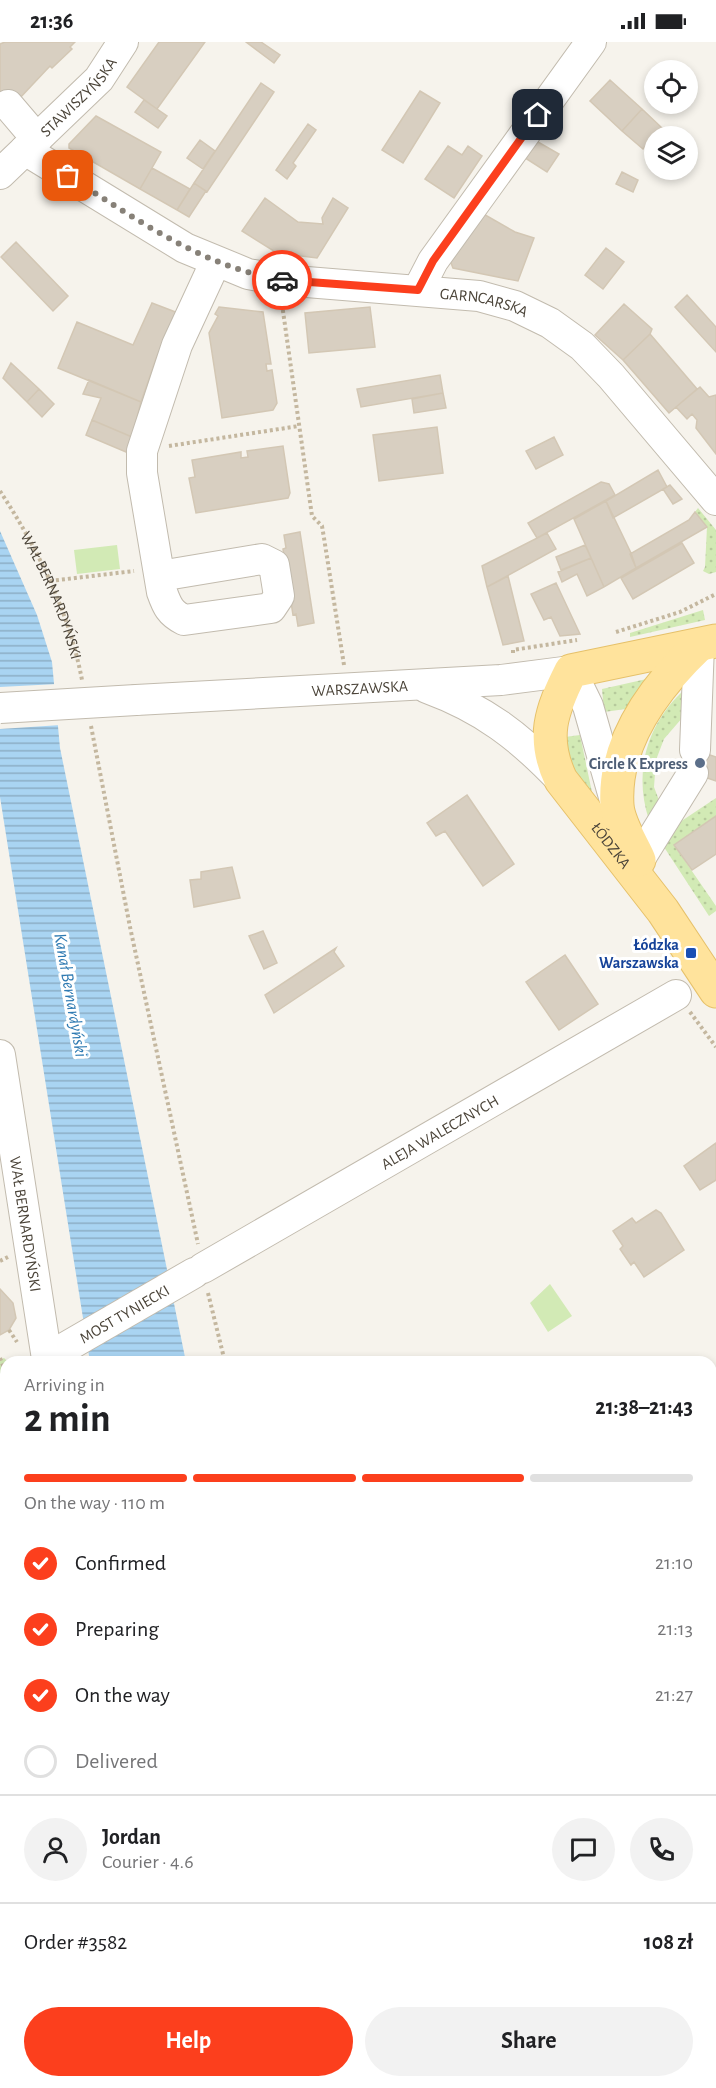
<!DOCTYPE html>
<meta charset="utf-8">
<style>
:root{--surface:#fff;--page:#f2f2f2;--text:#202124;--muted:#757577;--line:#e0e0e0;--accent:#fc3f1d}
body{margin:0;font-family:"Alegreya Sans",sans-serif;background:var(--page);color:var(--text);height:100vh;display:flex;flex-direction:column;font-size:22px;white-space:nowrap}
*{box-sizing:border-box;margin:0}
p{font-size:20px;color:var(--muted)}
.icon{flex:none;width:33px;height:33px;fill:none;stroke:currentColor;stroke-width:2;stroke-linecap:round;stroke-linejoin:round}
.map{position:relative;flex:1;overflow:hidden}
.drawer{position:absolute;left:0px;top:1314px;width:717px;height:732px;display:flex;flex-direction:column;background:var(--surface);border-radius:18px 18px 0 0;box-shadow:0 3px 9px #0003}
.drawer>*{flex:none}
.fabs{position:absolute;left:644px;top:18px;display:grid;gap:12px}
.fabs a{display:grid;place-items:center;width:54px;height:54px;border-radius:50%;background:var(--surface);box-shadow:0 3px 9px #0003;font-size:30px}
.pin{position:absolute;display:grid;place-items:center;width:51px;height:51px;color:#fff;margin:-26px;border-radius:12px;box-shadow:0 3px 9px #0006}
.courier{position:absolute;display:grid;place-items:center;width:60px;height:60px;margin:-30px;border:4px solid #fc3f1d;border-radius:50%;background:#fff;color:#222;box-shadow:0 2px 8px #0007}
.headline em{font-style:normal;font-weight:700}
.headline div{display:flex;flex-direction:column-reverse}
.headline{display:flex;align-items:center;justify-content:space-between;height:102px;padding:0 24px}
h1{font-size:39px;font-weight:700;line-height:45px}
.bar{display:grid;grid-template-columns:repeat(4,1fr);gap:9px 6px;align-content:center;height:72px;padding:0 24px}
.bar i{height:8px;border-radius:4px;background:var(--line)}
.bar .current{background:var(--accent)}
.bar p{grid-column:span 4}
.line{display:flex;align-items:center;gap:15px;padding:0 24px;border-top:2px solid var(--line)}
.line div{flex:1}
.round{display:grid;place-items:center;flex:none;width:63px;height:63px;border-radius:32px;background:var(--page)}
ol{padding:0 24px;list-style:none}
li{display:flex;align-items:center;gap:18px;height:66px}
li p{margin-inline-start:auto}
li .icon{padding:6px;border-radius:50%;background:var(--accent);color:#fff;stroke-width:4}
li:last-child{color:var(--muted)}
li i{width:33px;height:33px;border:3px solid var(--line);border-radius:50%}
.primary-button{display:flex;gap:12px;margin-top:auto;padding:12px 24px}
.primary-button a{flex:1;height:69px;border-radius:36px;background:var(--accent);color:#fff;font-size:24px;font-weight:700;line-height:69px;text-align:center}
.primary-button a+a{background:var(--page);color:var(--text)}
.status{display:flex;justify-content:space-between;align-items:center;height:42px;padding:0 30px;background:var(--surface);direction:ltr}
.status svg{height:16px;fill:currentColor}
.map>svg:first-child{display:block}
.grass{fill:url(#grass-dots)}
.park{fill:#d2eab5}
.water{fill:url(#water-rules)}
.pier{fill:#f6f3ec}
.building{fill:#d8cfc1;stroke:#d3c7b4;stroke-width:1.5}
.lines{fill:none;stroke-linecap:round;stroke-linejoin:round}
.minor-casing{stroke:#c2bbae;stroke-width:32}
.major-casing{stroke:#e6c16a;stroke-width:35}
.path{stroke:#c4b79f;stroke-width:4;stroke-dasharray:3 3;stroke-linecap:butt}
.minor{stroke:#fff;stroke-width:30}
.major{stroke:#ffe39c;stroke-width:33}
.minor-bridge-casing{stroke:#c2bbae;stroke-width:32;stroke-linecap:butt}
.minor-bridge{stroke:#fff;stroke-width:30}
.done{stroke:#878178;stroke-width:6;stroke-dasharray:0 10.8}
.route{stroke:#fc3f1d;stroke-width:8}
.service-dot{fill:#5c6f8a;stroke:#fff;stroke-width:2}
.transit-dot{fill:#1a4fb4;stroke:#fff;stroke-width:2}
.labels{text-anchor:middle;stroke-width:6;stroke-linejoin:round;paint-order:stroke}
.street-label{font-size:16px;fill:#4b4439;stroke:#fff}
.service-label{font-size:16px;font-weight:bold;fill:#4e5e75;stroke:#fff;text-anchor:end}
.transit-label{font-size:16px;font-weight:bold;fill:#164399;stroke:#fff;text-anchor:end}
.water-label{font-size:18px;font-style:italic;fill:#2e7ab2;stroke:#fff}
</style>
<div class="status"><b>21:36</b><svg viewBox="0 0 49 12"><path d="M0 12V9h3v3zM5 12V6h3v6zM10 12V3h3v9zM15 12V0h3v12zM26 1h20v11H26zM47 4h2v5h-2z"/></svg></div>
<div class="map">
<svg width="716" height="2046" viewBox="0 0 716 2046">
<defs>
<pattern id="grass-dots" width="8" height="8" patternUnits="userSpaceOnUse" patternTransform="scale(1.5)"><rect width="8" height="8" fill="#d2eab5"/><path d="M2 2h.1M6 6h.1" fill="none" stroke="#b6ca9c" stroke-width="1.8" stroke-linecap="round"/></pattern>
<pattern id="water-rules" width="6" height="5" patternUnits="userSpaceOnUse" patternTransform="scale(1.5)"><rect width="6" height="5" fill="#a9d4f2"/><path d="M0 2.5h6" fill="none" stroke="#8caec5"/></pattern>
</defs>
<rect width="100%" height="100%" fill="#f6f3ec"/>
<!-- grass -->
<path class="grass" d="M698 466 716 488V530L709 532 703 529 705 525 707 485 695 470Z
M703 568 705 578 630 595V591Z
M651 636 633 666 604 670 602 647Z
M684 648 683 675 664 697 656 718 654 745 660 761 649 778C633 730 647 682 684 648Z
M580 693 593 755V764L557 696Z
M716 756V774L674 803 716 864V869L709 874 662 802 671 786Z
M484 2040H562L564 2046H472V2043Z"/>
<!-- park -->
<path class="park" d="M117 503 120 527 77 532 74 508Z
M550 1242 572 1274 548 1290 530 1261Z
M4 1316 8 1320 6 2040H258L259 2046H0V1318Z
M716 1748V2046H624L627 2040H711V1750Z"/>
<!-- water -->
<path class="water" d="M0 489 37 573 52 620 60 706 186 1320H90L0 755Z
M258 2040H353L354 2046H259Z"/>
<!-- pier -->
<path class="pier" d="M57 642 61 683 0 687V645Z"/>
<!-- building -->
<path class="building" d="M5 0H75L70 5 72 7 52 26 50 24 17 59 0 63V2Z
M159 0H205L157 67 127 45Z
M246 0H261L280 13 274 21Z
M610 38 642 67 622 89 590 59Z
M261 41 274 50 207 150 194 141Z
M420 49 440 61 403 121 382 108Z
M144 58 167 74 158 86 135 70Z
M642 67 662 86 643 107 622 89Z
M96 74 161 110 140 147 69 106V102Z
M308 82 316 88 293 121 296 124 287 137 276 128Z
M531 96 559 112 547 130 519 112Z
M200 98 215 109 203 127 187 116Z
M448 104 462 113 468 104 482 114 454 156 425 137Z
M152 126 190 147 177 168 140 147Z
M622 130 638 138 633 150 616 142Z
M194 141 206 149 189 175 177 168Z
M265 156 298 180 323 182 322 176 333 156 348 166 317 216 277 211 242 189Z
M480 170 515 190 534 196 518 239 453 226 448 213Z
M16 200 68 254 53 269 1 215Z
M606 206 624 220 603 247 585 233Z
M687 253 716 285V310L675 265Z
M152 261 178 271 157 314 141 360 58 326 77 280 133 303Z
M624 262 652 287 650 292 623 318 595 293Z
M219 265 263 270 271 322H266L267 329 272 328 277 361 273 368 222 376 209 291 218 274 215 272Z
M370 265 375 305 309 311 305 271Z
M650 292 697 347 669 371 623 318Z
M11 321 39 347 27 360 3 336Z
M440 333 443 351 361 365 357 347Z
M89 338 141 360 132 395 92 378 101 356 83 352Z
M700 345 709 355 716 353V412L696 386 697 378 692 372 687 377 676 365Z
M39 347 54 362 42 375 27 360Z
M443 351 446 366 414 371 412 357Z
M92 378 132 395 126 410 86 393Z
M437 385 443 431 379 439 373 393Z
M554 395 563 413 536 427 526 409Z
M283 404 290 451 288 456 196 471 189 436 195 435 192 418 241 410V416L248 415 247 409Z
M658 428 667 445 613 476 606 459Z
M601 440 609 442 615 453 537 496 528 481Z
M670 443 682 457 673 462 663 447Z
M606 459 631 511 636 526 604 545 574 477Z
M695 470 707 485 636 526 630 512 689 478Z
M300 490 314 581 298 584 296 572 293 573 283 507 286 506 284 493Z
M547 491 556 507 487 545 482 524Z
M682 501 694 521 633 557 621 536Z
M585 503 591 516 561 528 556 515Z
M591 516 604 545 587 554 577 532 562 540 558 530Z
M508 534 524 599 503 603 487 545Z
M556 541 580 592 560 594 551 575 544 578 531 552Z
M689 706 716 715V739L681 727Z
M467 753 514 822 483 844 445 789 436 794 427 781Z
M716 774V812L692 828 674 803Z
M232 825 240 856 194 865 190 838 201 837V830Z
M263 889 277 921 264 927 249 894Z
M336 906 334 910 344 924 274 971 265 953Z
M565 913 598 962 559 988 526 940Z
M716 1101V1138L700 1148 684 1124Z
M656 1168 661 1171 684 1208 644 1235 634 1220 631 1223 620 1207 623 1204 613 1189 632 1176 636 1181Z
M0 1247 13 1261 16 1276 9 1288 0 1293Z
M711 1634 716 1639V1682L711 1687Z
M621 2040H652L657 2046H617Z"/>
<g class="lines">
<defs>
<g id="minor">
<path d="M8 63 37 97"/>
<path id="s2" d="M25 108 185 206 248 232 282 238 479 254 515 264 550 281 582 304 611 334 716 458"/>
<path id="s3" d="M0 132 99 37 123 0"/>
<path d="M418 248 433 219 591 0"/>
<path d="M160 534 262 517 274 523 279 554 271 566 184 578C170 571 167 564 162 550L142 431V409L177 303 215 221"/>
<path d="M427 646C484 667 519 694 561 738"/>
<path id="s4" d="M136 658 501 638 571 629 588 664 616 762"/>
<path d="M695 708 699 603"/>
<path d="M639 818 693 731"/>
<path id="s5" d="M0 1013 47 1317"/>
<path id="s6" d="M203 1226 676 953"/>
<path id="s7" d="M54 1312 194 1231"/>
<path d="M711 1705 716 1701"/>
<path d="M590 2040 594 2046"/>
</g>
<g id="major">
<path id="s8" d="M716 599 571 629C551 669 541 696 561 738L663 869 716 949"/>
<path d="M639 818C632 802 618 781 617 763 613 699 656 644 699 603"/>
</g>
</defs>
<!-- minor casing -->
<use href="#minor" class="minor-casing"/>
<!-- major casing -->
<use href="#major" class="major-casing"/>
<!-- path -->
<g class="path">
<path d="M282 262 312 474 322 484 324 496 344 623"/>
<path d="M169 404 299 384"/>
<path id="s1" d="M0 449C38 507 69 570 82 638"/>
<path d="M50 539 134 529"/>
<path d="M616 590 680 570 716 552"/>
<path d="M513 611V608L577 598"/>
<path d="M91 684 130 885 198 1202"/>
<path d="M690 970 716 1005"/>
<path d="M0 1219 8 1215"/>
<path d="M208 1251 225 1320"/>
<path d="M9 1288 17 1300"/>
<path d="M0 1316 6 1331"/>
<path d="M0 1344 6 1340"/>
<path d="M0 1591 6 1570"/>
<path d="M0 1805 6 1811"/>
<path d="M0 2013 6 1966"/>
<path d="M187 2040 189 2046"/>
<path d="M212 2040 213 2046"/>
<path d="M394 2040 395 2046"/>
</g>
<!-- minor -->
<use href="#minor" class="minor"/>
<!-- major -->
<use href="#major" class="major"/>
<defs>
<path id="minor-bridge" d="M0 666 136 658"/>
</defs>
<!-- minor-bridge casing -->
<use href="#minor-bridge" class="minor-bridge-casing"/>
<!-- minor-bridge -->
<use href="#minor-bridge" class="minor-bridge"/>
</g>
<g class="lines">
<!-- done -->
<path class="done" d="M68 134C137 177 200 224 282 238"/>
<!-- route -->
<path class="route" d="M282 238 418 248 433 219 538 73"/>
</g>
<!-- markers -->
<circle class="service-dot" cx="700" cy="721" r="6"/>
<rect class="transit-dot" x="685" y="905" width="12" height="12" rx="3"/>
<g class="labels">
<!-- street labels -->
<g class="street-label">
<text dy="6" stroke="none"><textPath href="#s3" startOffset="110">STAWISZYŃSKA</textPath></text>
<text dy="6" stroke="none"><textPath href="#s2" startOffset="494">GARNCARSKA</textPath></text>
<text dy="6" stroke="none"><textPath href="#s1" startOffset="117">WAŁ BERNARDYŃSKI</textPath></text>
<text dy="6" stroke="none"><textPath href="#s4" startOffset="224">WARSZAWSKA</textPath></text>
<text dy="6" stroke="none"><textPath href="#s8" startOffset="345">ŁÓDZKA</textPath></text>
<text dy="6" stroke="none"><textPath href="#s6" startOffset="273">ALEJA WALECZNYCH</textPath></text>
<text dy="6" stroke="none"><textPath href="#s5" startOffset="171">WAŁ BERNARDYŃSKI</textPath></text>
<text dy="6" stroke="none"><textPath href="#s7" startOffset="81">MOST TYNIECKI</textPath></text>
</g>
<!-- service labels -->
<g class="service-label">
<text x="688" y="727">Circle K Express</text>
</g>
<!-- transit labels -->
<g class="transit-label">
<text x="679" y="908">Łódzka<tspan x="679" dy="18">Warszawska</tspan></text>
</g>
<!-- water labels -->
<g class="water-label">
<text transform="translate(71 953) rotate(80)" y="6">Kanał Bernardyński</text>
</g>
</g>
</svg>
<div class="fabs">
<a><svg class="icon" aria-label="locate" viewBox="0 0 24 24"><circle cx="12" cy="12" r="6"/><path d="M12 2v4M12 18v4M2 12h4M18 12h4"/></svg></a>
<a><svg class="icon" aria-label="layers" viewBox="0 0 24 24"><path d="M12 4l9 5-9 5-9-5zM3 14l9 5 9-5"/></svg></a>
</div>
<div class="pin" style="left:68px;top:134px;background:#ea580c"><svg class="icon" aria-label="bag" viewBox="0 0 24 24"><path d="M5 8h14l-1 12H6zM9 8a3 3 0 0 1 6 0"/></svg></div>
<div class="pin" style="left:538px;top:73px;background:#1f2937"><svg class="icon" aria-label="home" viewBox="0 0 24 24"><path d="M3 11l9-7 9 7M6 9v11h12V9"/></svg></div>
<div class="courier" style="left:282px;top:238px"><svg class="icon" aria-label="car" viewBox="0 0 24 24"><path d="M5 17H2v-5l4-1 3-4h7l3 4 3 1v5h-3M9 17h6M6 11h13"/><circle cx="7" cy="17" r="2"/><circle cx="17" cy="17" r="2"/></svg></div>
<section class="drawer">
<div class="headline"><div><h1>2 min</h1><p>Arriving in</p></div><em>21:38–21:43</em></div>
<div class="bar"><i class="current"></i><i class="current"></i><i class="current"></i><i></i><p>On the way · 110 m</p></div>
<ol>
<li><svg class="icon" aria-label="check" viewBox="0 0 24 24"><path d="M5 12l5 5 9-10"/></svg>Confirmed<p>21:10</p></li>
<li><svg class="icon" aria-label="check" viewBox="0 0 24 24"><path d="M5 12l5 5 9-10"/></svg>Preparing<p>21:13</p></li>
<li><svg class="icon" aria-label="check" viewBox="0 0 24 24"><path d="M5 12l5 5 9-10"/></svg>On the way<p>21:27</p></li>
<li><i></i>Delivered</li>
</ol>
<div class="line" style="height:108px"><a class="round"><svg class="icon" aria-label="person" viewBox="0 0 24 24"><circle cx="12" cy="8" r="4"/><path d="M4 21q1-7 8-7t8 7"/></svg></a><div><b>Jordan</b><p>Courier · 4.6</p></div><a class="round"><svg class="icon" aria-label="chat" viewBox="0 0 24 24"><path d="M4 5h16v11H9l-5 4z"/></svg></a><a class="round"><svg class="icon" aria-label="phone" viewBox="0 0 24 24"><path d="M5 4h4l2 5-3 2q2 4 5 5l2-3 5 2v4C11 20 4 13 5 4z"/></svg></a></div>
<div class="line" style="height:78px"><div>Order #3582</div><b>108 zł</b></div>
<div class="primary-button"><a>Help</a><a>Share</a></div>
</section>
</div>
